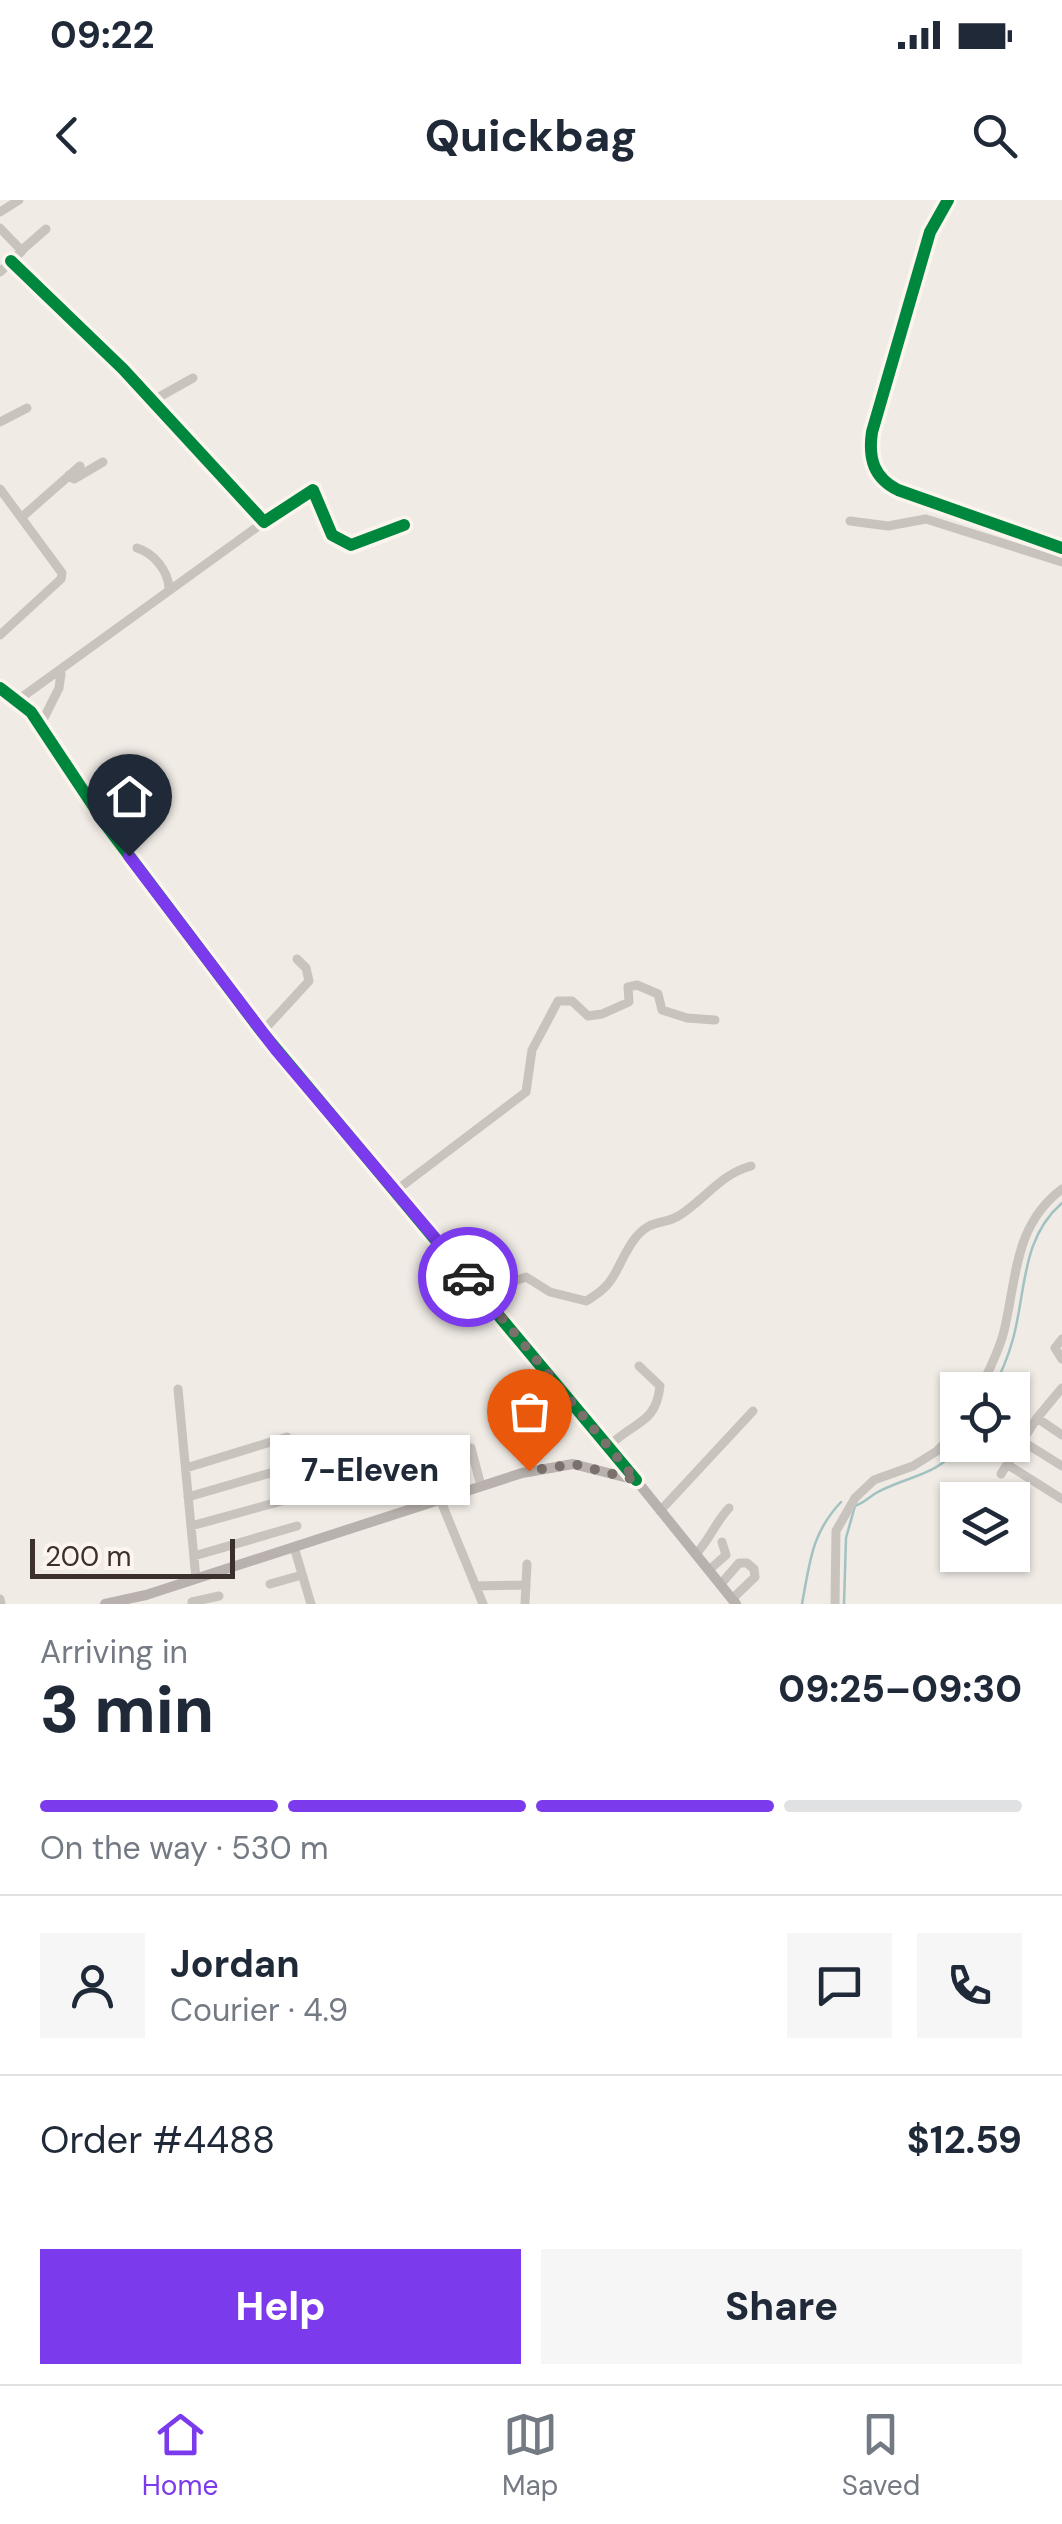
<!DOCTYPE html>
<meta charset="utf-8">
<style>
:root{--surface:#fff;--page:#f6f6f7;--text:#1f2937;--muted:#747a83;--line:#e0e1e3;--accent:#7c3aed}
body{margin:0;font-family:"DM Sans",sans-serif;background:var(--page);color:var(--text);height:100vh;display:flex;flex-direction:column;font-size:38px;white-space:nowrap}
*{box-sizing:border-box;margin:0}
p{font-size:32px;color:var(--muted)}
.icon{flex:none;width:55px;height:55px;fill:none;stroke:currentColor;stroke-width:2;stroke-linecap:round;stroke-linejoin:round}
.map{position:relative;height:1404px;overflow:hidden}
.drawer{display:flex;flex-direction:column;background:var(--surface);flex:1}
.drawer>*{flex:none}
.controls{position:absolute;left:940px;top:1172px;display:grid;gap:20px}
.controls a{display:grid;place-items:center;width:90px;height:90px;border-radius:0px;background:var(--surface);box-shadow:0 2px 8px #0004;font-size:50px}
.scale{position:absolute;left:30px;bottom:25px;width:205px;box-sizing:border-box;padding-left:10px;border:5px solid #3b302b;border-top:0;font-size:28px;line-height:35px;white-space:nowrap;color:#3b302b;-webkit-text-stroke:8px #fbf5ee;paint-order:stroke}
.pin{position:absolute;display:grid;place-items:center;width:85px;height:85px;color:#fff;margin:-102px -42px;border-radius:50% 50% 50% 0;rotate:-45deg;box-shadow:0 0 10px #0007}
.pin .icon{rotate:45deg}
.courier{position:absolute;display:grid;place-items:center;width:100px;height:100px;margin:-50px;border:8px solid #7c3aed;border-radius:50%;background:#fff;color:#222;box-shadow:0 2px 12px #0007}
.bubble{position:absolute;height:70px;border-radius:0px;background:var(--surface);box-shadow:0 2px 8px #0004;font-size:32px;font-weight:800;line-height:70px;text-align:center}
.summary em{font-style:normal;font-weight:800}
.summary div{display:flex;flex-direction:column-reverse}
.summary{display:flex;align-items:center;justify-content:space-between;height:170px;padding:0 40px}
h1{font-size:65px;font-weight:800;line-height:75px}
.bar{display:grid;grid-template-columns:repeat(4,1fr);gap:15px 10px;align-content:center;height:120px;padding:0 40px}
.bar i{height:12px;border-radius:8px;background:var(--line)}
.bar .current{background:var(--accent)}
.bar p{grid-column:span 4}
.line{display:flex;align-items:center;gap:25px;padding:0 40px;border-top:2px solid var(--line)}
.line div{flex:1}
.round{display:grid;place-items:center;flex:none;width:105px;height:105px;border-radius:0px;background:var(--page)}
.cta{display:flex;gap:20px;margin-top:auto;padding:20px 40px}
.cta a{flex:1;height:115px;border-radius:0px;background:var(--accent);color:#fff;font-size:40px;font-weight:800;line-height:115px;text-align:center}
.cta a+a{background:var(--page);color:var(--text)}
.status{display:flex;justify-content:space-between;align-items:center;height:70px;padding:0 50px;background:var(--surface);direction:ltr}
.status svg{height:28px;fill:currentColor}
header{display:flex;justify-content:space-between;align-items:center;height:130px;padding:0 40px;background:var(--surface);font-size:45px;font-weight:800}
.tab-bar{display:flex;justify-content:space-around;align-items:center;height:140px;border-top:2px solid var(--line);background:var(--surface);font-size:28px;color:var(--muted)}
.tab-bar a{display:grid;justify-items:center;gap:5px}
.tab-bar .current{color:var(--accent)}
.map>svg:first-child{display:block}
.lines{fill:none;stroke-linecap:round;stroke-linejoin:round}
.stream{stroke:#a1c2c1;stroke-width:2.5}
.minor{stroke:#c9c3be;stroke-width:9}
.major{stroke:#b8b1ad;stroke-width:10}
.cycleway-casing{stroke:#fbf5ee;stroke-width:19}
.cycleway{stroke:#00873e;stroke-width:12}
.done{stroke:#7a716c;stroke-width:10;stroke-dasharray:0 18}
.route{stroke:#7c3aed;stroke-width:12}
</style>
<div class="status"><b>09:22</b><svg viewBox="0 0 49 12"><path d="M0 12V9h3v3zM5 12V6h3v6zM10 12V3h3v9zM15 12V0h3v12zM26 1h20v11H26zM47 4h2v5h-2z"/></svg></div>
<header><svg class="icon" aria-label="back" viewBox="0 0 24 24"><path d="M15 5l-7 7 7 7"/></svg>Quickbag<svg class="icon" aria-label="search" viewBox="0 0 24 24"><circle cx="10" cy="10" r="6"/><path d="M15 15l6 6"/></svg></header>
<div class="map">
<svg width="1062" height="1404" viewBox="0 0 1062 1404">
<rect width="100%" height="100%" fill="#f0ebe5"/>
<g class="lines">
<!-- stream -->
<path class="stream" d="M992 1190C1001 1174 1008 1157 1013 1139 1026 1092 1021 1038 1062 1003
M802 1404C810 1362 811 1334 841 1302
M844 1404 846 1338 855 1306C864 1303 868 1298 876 1293 906 1276 939 1276 960 1245"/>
<!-- minor -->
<path class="minor" d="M948 0 930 32 872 232C868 259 874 278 898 290L1062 348
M0 12 19 0
M0 28 22 51 0 72
M22 50 46 29
M11 61 123 169 264 322 313 290 332 335 351 345 404 325
M152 201 193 178
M0 222 27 208
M69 275 74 279 103 262
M0 289 62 373 61 379 0 435
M22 317 80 266
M850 321 888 326 926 319 1062 362
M137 348C154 353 168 371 169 388
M0 488 31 512 106 625 262 832 636 1280
M18 500 264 322
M40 526 59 488 61 474
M262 832 309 781 306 768 297 759
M394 992 526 892 532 850 558 801H572L588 816 602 814 629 802 628 787 637 785 658 794 662 810 687 818 715 820
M480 1093 526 1077 550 1092 586 1101C618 1083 614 1069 633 1041 650 1017 664 1026 680 1015 705 999 721 974 751 966
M1062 1139 1055 1148 1062 1159
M178 1189 196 1379
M980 1190C988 1171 999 1152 1004 1131 1017 1077 1014 1025 1062 989
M1037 1218 1062 1235
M1022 1241 1062 1266
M608 1247C633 1221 656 1225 660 1186L639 1166
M471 1248 481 1286
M1008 1265 1062 1299
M186 1268 287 1237 300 1296 191 1326
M1001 1274 1037 1218 1062 1188
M188 1297 294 1266
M440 1299 483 1404
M660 1311 753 1211
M294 1347 311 1404
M696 1354C710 1339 715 1323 729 1308
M194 1356 297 1326
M709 1370 726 1355 722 1342
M270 1384 302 1375
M720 1385 739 1363H747L754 1369 755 1377 732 1399
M475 1386 526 1385
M0 1399 1 1404
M192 1402 219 1396
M525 1404 527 1364
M835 1404 836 1331 855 1298 874 1280 913 1266 937 1251 958 1230"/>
<!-- major -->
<path class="major" d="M105 1404 146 1395 522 1273 573 1264 636 1280 736 1404"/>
<defs>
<path id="cycleway" d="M948 0 930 32 872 232C868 259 874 278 898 290L1062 348
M11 61 123 169 264 322 313 290 332 335 351 345 404 325
M0 488 31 512 106 625 262 832 636 1280"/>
</defs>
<!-- cycleway casing -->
<use href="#cycleway" class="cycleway-casing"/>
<!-- cycleway -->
<use href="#cycleway" class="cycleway"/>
</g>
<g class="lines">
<!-- done -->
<path class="done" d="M468 1077 636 1280 574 1264 529 1271"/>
<!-- route -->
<path class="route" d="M129 656 276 850 468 1077"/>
</g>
</svg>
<div class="controls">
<a><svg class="icon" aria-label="locate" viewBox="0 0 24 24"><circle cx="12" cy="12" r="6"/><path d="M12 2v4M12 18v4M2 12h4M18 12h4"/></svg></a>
<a><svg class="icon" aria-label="layers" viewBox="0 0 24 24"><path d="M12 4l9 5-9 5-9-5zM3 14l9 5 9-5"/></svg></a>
</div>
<div class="scale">200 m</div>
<div class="pin" style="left:529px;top:1271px;background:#ea580c"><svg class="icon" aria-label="bag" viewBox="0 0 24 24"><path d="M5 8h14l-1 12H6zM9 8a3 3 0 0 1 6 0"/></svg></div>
<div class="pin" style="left:129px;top:656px;background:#1f2937"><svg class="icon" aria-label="home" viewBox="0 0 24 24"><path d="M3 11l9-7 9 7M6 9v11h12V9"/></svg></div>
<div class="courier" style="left:468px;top:1077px"><svg class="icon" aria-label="car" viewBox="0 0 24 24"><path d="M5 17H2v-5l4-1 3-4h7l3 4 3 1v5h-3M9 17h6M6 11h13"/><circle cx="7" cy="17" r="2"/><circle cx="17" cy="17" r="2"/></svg></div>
<div class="bubble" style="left:270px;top:1235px;width:200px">7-Eleven</div>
</div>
<section class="drawer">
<div class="summary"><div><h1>3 min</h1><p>Arriving in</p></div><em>09:25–09:30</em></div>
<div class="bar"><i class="current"></i><i class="current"></i><i class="current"></i><i></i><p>On the way · 530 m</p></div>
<div class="line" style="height:180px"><a class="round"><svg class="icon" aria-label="person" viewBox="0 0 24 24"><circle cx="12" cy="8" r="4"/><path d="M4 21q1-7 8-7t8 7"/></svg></a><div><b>Jordan</b><p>Courier · 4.9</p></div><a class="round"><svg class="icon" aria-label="chat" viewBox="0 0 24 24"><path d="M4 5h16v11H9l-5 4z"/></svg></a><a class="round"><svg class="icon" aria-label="phone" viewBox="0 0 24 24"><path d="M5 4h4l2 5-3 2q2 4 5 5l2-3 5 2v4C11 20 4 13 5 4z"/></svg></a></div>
<div class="line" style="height:130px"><div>Order #4488</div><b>$12.59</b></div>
<div class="cta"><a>Help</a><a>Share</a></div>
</section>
<nav class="tab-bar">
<a class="current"><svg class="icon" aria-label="home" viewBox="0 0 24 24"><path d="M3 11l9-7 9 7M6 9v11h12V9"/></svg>Home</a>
<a><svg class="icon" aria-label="map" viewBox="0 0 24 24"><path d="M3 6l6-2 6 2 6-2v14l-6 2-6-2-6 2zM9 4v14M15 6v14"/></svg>Map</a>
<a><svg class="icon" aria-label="saved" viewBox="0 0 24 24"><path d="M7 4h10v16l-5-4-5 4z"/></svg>Saved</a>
</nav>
